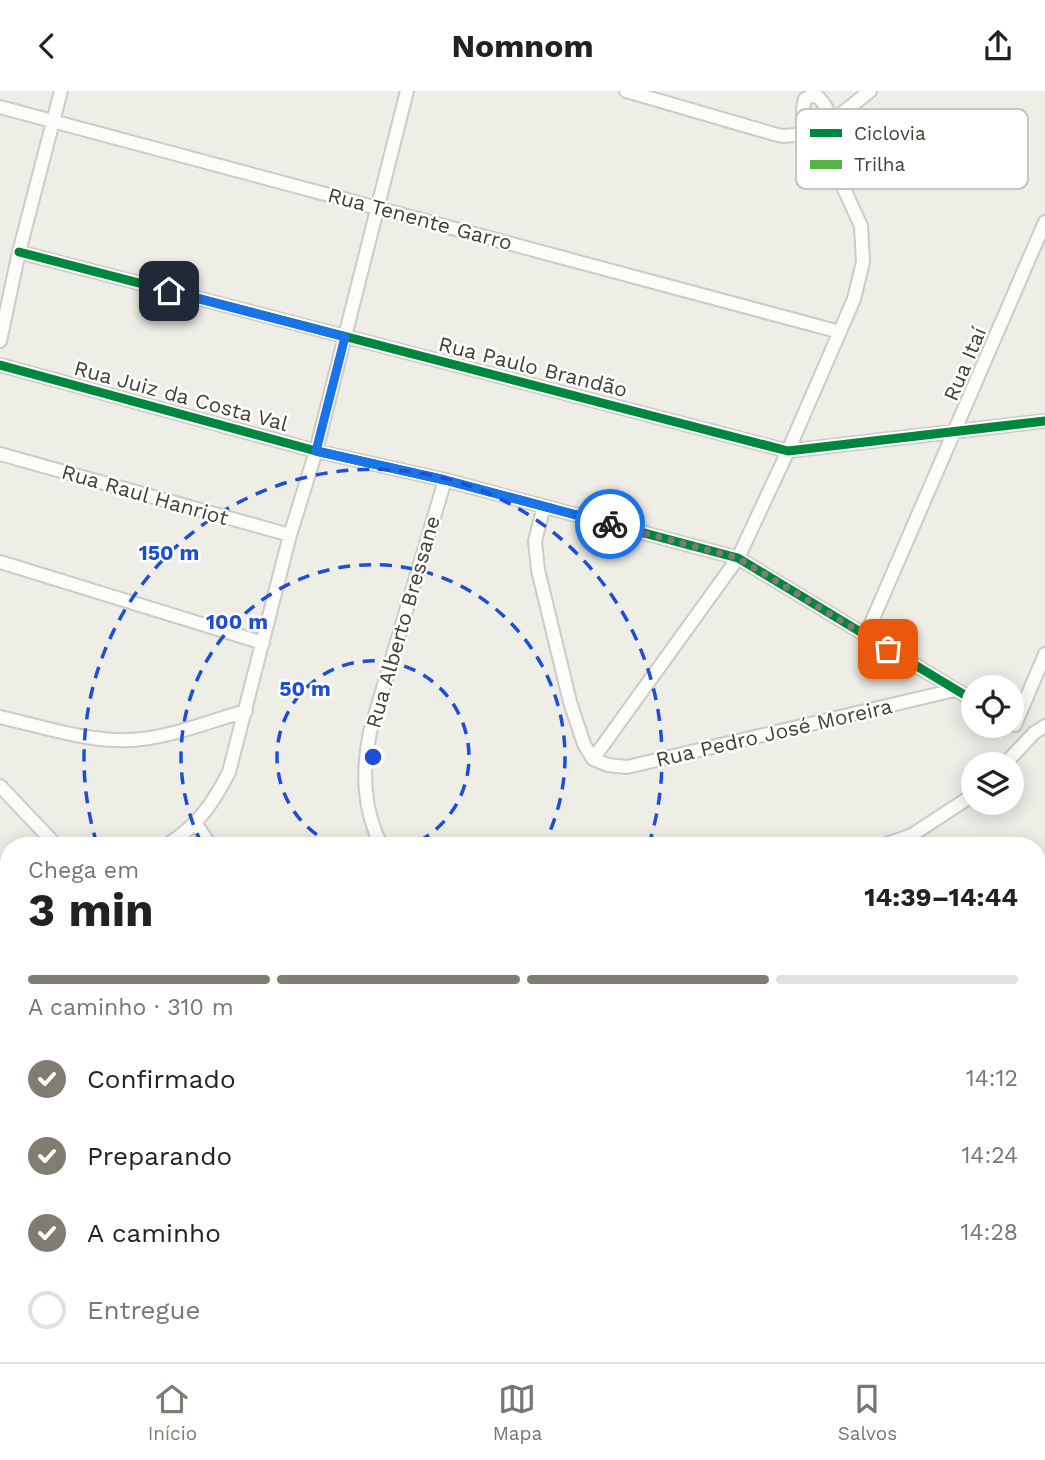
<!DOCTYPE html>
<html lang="pt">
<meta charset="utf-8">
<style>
:root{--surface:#fff;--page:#f6f6f6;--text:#222;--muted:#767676;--line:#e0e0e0;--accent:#807c72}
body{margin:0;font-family:"Work Sans",sans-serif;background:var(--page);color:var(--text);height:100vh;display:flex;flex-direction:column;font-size:26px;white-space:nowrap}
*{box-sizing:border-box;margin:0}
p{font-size:23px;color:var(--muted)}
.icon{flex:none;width:38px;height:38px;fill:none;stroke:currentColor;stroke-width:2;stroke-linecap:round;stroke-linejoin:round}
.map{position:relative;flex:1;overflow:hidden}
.sheet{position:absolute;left:0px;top:746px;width:1046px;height:527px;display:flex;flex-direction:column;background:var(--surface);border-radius:28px 28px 0 0;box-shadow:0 4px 18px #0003}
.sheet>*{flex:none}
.buttons{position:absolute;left:961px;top:584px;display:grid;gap:14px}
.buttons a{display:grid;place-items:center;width:63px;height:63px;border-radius:50%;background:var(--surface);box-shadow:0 4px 18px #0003;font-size:35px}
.pin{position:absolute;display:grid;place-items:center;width:60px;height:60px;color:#fff;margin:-30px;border-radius:14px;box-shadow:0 4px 10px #0006}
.courier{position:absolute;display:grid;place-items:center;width:70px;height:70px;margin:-35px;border:5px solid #1a73e8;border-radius:50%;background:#fff;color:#222;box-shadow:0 2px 9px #0007}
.headline em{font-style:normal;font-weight:700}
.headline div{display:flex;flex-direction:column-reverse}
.headline{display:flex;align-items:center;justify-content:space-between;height:119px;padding:0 28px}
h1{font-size:46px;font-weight:700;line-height:52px}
.bar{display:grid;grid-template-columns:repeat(4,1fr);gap:10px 7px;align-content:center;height:84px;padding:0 28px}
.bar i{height:9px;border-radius:5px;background:var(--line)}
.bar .selected{background:var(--accent)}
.bar p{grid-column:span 4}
ol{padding:0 28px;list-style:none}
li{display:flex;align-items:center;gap:21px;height:77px}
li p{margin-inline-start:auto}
li .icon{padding:7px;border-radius:50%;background:var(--accent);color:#fff;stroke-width:4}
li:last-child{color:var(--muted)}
li i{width:38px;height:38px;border:4px solid var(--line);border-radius:50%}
header{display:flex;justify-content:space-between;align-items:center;height:91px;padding:0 28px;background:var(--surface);font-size:32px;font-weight:700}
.dock{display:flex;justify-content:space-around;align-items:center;height:98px;border-top:2px solid var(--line);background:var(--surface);font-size:19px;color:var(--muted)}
.dock a{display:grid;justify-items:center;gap:4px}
.dock .selected{color:var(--accent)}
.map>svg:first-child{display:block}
.residential{fill:#e3e0d3}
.green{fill:#d7eac6}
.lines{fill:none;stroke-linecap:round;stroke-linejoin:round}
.minor-casing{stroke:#cccbc4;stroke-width:16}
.minor{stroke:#fcfcfb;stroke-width:12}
.quiet{stroke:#57b346;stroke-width:7;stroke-dasharray:14 7;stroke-linecap:butt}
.cycleway-casing{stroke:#fff;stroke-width:13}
.cycleway{stroke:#00873e;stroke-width:9}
.done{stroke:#807c72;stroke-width:7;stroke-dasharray:0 12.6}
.route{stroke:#1a73e8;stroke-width:9}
.ring{fill:none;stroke:#1d4ed8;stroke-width:3.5;stroke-dasharray:12 9}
.labels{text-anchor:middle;stroke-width:5;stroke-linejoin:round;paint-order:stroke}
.street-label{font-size:21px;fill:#443f34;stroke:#fff}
.key{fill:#fff;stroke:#c7c5c2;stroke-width:2}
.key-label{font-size:19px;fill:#443f34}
.centre{fill:#1d4ed8;stroke:#fff;stroke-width:3.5}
.ring-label{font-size:21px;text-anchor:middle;font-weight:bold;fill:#1d4ed8;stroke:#fff;stroke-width:5;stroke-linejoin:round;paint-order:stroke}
</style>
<header><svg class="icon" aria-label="back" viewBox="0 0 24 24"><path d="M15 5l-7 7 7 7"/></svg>Nomnom<svg class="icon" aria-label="share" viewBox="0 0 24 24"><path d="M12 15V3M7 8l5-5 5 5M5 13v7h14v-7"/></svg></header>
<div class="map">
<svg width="1045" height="1271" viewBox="0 0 1045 1271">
<rect width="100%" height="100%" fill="#eeede6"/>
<!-- residential -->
<path class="residential" d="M0 937 9 939V1264H311L308 1271H0Z
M418 1264H921L919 1271H424Z"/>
<!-- green -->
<path class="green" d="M685 1264H827L825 1271H713Z"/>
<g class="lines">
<defs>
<path id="minor" d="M626 0 774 43 783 45 808 43
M811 5 818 6C830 18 837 37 823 52L816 51C804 40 800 24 805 8Z
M0 16 840 241
M831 31 870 0
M19 161 788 360 1045 330
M0 250 19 161 61 0
M0 274 316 360 445 389 738 467 973 609
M0 363 290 444
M544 415 535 450 538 479 570 611 584 653 593 668
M0 471 263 552
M866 544 1045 131
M0 626C45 636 96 654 142 648 177 644 213 629 246 620
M1015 634 1045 563
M593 668 738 467 788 360 854 208 863 171 861 135 823 52
M593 668 608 674 627 676 955 599
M1004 674 1034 642 1045 635
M0 695 56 754
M196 733 210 754
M167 754C198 734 212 714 229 681L290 444 316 360 407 0
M381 754C363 717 362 681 370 641L445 389
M884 754 912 744 973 704
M0 813 9 811
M1038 831 1045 824
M0 930 9 931
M0 959 9 978
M1038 1013 1045 1017
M0 1105 9 1104
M420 1264 426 1271
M753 1264V1271
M167 1271 172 1264
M291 1271 293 1264
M440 1271 445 1267 471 1271
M513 1271 518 1264
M925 1271 928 1264"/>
</defs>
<!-- minor casing -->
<use href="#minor" class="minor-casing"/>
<!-- minor -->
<use href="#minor" class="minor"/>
<!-- quiet -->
<path class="quiet" d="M753 1264V1271"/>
<defs>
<path id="cycleway" d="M19 161 788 360 1045 330
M0 274 316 360 445 389 738 467 973 609"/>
</defs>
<!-- cycleway casing -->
<use href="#cycleway" class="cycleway-casing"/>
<!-- cycleway -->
<use href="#cycleway" class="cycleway"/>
</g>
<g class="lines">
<!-- done -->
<path class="done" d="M610 433 738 467 888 558"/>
<!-- route -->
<path class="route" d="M169 200 345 246 316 360 445 389 610 433"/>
</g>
<!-- distance rings -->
<g class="ring">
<path d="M335 754A96 96 0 1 1 411 754"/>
<path d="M202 753A192 192 0 1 1 544 753"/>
<path d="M97 753A289 289 0 1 1 649 753"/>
</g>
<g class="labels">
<!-- street labels -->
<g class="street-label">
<text transform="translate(420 128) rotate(15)" y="7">Rua Tenente Garro</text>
<text transform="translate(965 273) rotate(-67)" y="7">Rua Itaí</text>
<text transform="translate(533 276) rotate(14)" y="7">Rua Paulo Brandão</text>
<text transform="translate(181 305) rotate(15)" y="7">Rua Juiz da Costa Val</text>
<text transform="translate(145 404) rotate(16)" y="7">Rua Raul Hanriot</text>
<text transform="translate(403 531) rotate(-74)" y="7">Rua Alberto Bressane</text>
<text transform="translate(774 642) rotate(-13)" y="7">Rua Pedro José Moreira</text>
</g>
</g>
<!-- legend -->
<rect x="796" y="18" width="232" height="80" rx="10" class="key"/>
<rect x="810" y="38" width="32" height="8" fill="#00873e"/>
<rect x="810" y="69" width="32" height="9" fill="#57b346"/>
<g class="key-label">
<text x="854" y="49">Ciclovia</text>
<text x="854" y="80">Trilha</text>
</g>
<circle cx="373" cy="666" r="10" class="centre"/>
<g class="ring-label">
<text x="169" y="469">150 m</text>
<text x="237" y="538">100 m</text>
<text x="305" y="605">50 m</text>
</g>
</svg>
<div class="buttons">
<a><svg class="icon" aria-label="locate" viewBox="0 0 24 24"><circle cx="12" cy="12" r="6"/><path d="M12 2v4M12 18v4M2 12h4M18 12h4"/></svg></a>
<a><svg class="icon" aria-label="layers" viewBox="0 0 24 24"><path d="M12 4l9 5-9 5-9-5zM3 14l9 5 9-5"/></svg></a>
</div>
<div class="pin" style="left:888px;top:558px;background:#ea580c"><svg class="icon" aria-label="bag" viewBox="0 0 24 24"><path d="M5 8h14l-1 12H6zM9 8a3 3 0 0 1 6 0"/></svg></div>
<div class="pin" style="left:169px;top:200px;background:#1f2937"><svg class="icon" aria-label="home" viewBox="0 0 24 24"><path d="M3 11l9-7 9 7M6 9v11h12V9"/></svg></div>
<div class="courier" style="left:610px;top:433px"><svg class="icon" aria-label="bike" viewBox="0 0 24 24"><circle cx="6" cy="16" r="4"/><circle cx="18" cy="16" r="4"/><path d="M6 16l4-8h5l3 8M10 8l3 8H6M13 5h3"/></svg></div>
<section class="sheet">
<div class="headline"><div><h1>3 min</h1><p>Chega em</p></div><em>14:39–14:44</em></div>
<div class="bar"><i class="selected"></i><i class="selected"></i><i class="selected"></i><i></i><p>A caminho · 310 m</p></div>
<ol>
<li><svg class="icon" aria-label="check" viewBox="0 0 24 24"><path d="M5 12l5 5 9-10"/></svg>Confirmado<p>14:12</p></li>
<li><svg class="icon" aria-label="check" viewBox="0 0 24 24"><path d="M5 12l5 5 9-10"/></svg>Preparando<p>14:24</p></li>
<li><svg class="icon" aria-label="check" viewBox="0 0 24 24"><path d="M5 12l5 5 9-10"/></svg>A caminho<p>14:28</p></li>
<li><i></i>Entregue</li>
</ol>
</section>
</div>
<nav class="dock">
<a class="selected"><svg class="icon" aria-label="home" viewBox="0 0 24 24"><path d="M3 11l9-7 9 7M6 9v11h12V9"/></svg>Início</a>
<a><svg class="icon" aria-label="map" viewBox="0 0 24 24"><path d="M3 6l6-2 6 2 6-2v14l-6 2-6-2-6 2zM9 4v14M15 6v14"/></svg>Mapa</a>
<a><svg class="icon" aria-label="saved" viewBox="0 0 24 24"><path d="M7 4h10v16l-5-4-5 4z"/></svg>Salvos</a>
</nav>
